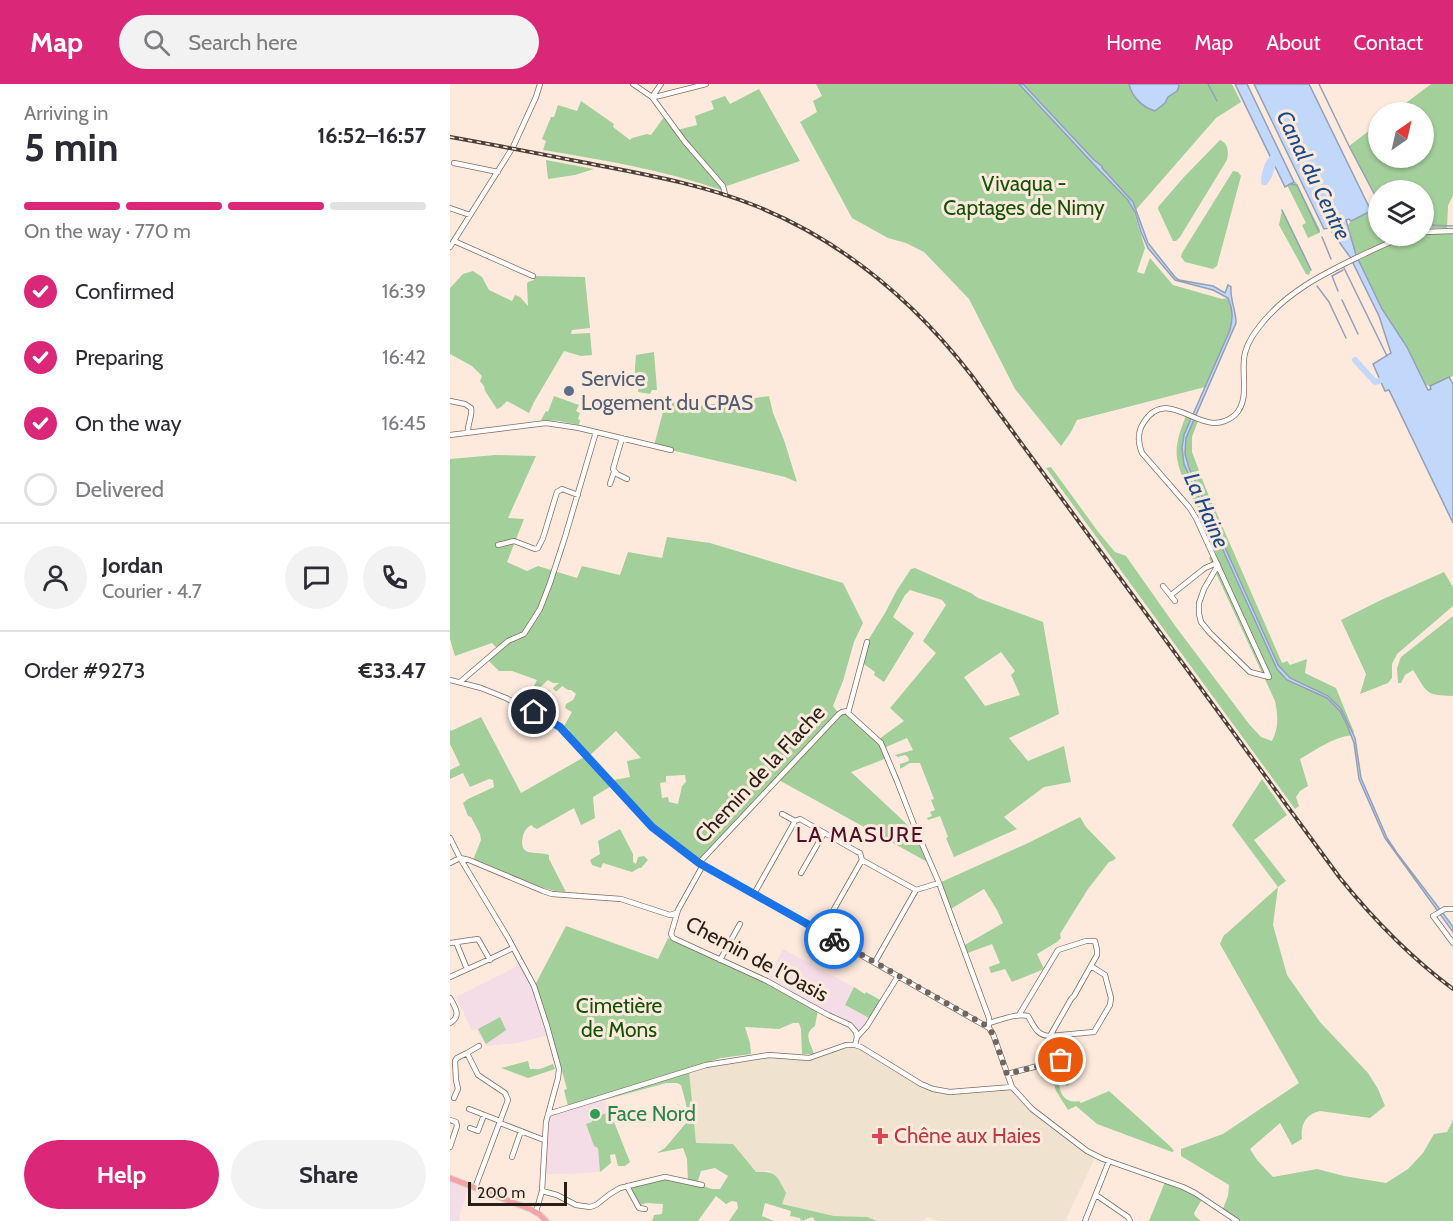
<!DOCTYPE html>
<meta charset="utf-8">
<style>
:root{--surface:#fff;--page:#f2f2f3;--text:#2b2b33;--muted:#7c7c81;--line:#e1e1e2;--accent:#db2777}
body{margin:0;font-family:Cabin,sans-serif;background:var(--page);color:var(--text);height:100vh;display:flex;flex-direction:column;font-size:22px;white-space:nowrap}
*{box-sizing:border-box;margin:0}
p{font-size:20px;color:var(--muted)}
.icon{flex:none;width:33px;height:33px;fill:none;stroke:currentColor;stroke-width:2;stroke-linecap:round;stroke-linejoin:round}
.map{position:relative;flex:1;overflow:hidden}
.drawer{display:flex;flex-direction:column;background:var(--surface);width:450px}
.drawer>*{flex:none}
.needle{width:39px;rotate:34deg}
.fabs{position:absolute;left:918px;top:18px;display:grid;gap:12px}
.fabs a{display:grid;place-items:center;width:66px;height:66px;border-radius:50%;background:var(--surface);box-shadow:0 2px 4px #0004;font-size:30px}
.scale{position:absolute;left:18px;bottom:15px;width:99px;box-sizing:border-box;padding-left:6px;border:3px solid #271e18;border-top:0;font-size:16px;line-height:21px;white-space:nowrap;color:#271e18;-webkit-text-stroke:4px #feeadd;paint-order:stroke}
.pin{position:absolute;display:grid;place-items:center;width:51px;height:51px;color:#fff;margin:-26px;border:3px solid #fff;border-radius:50%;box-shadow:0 2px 6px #0007}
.courier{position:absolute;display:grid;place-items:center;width:60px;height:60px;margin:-30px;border:4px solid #1a73e8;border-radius:50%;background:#fff;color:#222;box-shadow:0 2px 8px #0007}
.headline em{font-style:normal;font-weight:800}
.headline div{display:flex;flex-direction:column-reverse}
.headline{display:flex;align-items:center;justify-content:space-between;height:102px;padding:0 24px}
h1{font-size:39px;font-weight:800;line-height:45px}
.bar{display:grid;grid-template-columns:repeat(4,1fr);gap:9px 6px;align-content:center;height:72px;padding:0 24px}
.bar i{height:8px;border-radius:4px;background:var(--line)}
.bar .on{background:var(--accent)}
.bar p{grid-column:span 4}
.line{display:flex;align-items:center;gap:15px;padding:0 24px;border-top:2px solid var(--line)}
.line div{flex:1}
.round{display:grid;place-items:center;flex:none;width:63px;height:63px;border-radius:32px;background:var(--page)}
ol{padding:0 24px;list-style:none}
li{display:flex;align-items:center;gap:18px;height:66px}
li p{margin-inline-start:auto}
li .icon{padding:6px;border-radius:50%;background:var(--accent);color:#fff;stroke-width:4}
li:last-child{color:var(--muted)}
li i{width:33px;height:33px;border:3px solid var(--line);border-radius:50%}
.button{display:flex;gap:12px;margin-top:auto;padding:12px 24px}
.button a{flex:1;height:69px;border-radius:36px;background:var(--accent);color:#fff;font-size:24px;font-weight:800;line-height:69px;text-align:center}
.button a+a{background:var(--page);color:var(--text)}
header{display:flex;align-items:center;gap:36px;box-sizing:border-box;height:84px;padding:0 30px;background:var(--accent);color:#fff}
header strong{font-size:28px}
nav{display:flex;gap:33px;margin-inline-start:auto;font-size:21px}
.search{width:420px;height:54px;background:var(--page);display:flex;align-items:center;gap:15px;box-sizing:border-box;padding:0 21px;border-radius:33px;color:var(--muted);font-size:22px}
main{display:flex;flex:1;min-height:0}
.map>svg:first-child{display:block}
.commercial{fill:#f5dde7}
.medical{fill:#efe3cf}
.green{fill:#a2cf9a;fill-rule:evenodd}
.water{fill:#c1d8fb;stroke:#93a0b7;stroke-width:1.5}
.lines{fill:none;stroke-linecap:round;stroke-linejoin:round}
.stream{stroke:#93a0b7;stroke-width:1.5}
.river{stroke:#c1d8fb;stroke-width:6}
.minor-casing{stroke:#816b5d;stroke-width:6}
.major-casing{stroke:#d8d6d5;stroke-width:7}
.minor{stroke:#fff;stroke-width:4.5}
.major{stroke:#f8a3a3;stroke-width:5}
.rail-casing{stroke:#4b4039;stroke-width:4}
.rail{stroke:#feeadd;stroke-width:1.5;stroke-dasharray:4.5;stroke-linecap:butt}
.done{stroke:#72655d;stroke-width:6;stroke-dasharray:0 10.8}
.route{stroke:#1a73e8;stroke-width:8}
.service-dot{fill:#5c6f8a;stroke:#feeadd;stroke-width:2}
.leisure-dot{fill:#2e9e5b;stroke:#feeadd;stroke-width:2}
.health-dot{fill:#e0444e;stroke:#feeadd;stroke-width:2}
.labels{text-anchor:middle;stroke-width:6;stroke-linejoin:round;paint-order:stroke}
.park-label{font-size:21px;fill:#145206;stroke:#feeadd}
.service-label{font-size:21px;fill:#4e5e75;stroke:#feeadd;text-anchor:start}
.street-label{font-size:21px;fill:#271e18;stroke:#feeadd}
.leisure-label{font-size:21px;fill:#27864d;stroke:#feeadd;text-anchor:start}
.health-label{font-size:21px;fill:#be3a42;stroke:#feeadd;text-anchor:start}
.water-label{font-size:22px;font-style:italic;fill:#1b488a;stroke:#feeadd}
.neighbourhood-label{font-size:22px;letter-spacing:1.5px;fill:#520e27;stroke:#feeadd}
</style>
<header>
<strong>Map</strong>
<div class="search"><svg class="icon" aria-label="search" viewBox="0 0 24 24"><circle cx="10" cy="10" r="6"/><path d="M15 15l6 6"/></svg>Search here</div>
<nav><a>Home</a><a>Map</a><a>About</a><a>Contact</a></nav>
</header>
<main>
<section class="drawer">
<div class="headline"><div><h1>5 min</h1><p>Arriving in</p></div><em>16:52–16:57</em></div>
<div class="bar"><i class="on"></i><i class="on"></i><i class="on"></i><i></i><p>On the way · 770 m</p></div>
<ol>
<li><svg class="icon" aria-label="check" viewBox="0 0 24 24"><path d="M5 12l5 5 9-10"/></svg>Confirmed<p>16:39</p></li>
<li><svg class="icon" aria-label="check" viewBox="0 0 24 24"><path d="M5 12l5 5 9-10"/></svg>Preparing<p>16:42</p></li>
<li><svg class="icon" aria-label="check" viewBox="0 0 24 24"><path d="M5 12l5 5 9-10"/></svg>On the way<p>16:45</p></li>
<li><i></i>Delivered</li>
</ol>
<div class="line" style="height:108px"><a class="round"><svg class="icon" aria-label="person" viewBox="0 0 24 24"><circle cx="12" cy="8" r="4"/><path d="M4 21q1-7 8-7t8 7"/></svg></a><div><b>Jordan</b><p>Courier · 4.7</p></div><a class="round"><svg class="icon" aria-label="chat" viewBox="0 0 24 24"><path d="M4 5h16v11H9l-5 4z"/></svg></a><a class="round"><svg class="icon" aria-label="phone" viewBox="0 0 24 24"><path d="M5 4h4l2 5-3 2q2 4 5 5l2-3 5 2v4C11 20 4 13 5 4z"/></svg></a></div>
<div class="line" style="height:78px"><div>Order #9273</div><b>€33.47</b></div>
<div class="button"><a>Help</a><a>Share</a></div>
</section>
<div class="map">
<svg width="1003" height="1137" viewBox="0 0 1003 1137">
<rect width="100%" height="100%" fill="#feeadd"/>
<!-- commercial -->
<path class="commercial" d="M333 865 404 903 395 921 421 935 407 953 403 943 317 897Z
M72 880 84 902 100 951 68 959 36 962 26 945 22 947 6 913Z
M153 1013 160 1028 153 1031 148 1064 150 1088 118 1090H92L98 1030Z
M0 1094 19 1101 8 1137H0Z"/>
<!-- medical -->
<path class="medical" d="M405 961 471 1000 491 1007 562 1003 573 1017 646 1072 615 1137H490L477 1133 472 1137H427L417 1133 384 1132 332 1120 320 1087 306 1088 283 1060 246 1059 239 986 301 973 359 974Z"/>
<!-- green -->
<path class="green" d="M366 0H782L791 18 766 34 684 128 695 164 687 188 694 190 700 174 723 201 772 215 778 214C780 218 782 223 783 227 785 247 763 284 755 303L627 336 621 348 611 362 565 305 519 215 474 168 456 159 438 154 402 134 350 38 367 28 363 17 372 12Z
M981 0H1003V111L998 122 997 144 974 145V106H928V117L899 62 928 40V74H974V28H944Z
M309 5 350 77 277 102 240 60H237L227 46 247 41 245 32 264 25 261 17 275 12 280 20Z
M131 17 164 40 163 43 180 56 182 54 197 50 201 51 214 33 272 104 271 106C214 86 153 76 93 66L96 57 92 55 101 33H104L108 21 127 27Z
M770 56C778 59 779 68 777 76L730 153 726 157H723L708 125V123L734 93Z
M96 76 144 85 125 91 98 95Z
M783 87 788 88 791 92 767 182 763 185 735 178 731 173 732 169Z
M844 98H846L870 146 869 149 858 154 852 141 856 139 837 101Z
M928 124V152H947L906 171 898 141 901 137Z
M832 126 861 186 859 191 856 190 829 141Z
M1003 147V292L980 302 976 301 957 263 934 230 908 176 943 160 947 157 949 163 956 160 954 152H974V148Z
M23 187 32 193 39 206 62 217 65 211 70 213 78 222 77 200 78 198 84 196 83 192 135 193 140 244 122 246 121 250 140 249 142 271 131 272 114 267 84 318 79 329 57 317 51 323 47 325 35 307 34 302 30 297 32 292 22 282 0 270V204L13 190Z
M204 268 207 306H202L200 310 188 308 189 297H184L186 271Z
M104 312 129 321 126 327 130 329 128 335 130 336 129 341 109 337 91 336 96 327 98 328Z
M319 312 323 329 334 356 347 398 335 393 204 362 216 316 242 323Z
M736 332 748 337 742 353V368L756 405 832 579 837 577 840 581 857 575 855 589 886 604 904 648 902 651C882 654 867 665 850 675L858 702 850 707 846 713 849 722 845 725 596 384 601 383 649 449 665 468 676 472 726 543 799 640 811 653 822 657C829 643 828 632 825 617L759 474 766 470 749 434 752 432C743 414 730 394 727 374 725 360 731 344 736 332Z
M45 371 86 372 58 434 74 435 57 478 77 487 88 482 127 494 132 482 170 491 178 468 212 474 217 453 260 459 393 499 413 539 404 558 393 597 383 622 389 630 398 627 429 655 454 637 440 624 486 569 473 557 496 521 492 516 460 506 455 511 443 533 464 549 434 598 424 591 425 588 411 578 417 558 435 529 447 506 461 485 465 484 521 509 528 514 593 538 609 630 559 654 578 677 614 662 621 698 594 703 554 733 567 745 504 773 496 754 498 753 490 732 478 736 477 734 482 732 480 728 485 726 481 716 484 715 470 679H460L450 685V680L459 677 458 673 455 671 448 673 445 671 463 666 457 654 434 664 437 674 401 688 461 744 466 746 481 780 327 695 249 779 202 743 163 701 143 713 145 734 131 741 124 724 87 745 83 743 82 741C77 743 74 747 73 752 68 775 86 766 99 771V775L116 808 105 807 94 804 23 776 31 756 30 750 21 733 18 732 13 719 18 715 44 703 43 696 39 695 20 703 13 689 0 695V686L10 681 0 660V645L1 647 31 633 71 709 136 672 116 649 119 646 114 642 122 628 115 624 116 620 123 616 126 610 121 606H118L112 602 107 607H105L103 604 109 599H103L98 596 87 606 83 604 87 596 62 587H49L37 575 48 565 42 559 5 572 0 555V375ZM551 568 565 587 561 591 570 611 535 622 514 593ZM166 647 191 674 177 677 180 693 159 697 138 673ZM235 691 236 698 232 702 228 720 219 718 218 713 212 714 210 699 216 698V692Z
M994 488 1003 503V522L947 570 942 580V594L938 599 910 610 916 590 891 536 931 516Z
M1003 532V612C974 611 978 609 963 586L955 591 951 599H948L947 584 951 573Z
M812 695 837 731 804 756 836 797 828 803 823 841 837 891 870 938 918 989 928 1005 935 1022 920 1034 870 1027C856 1030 850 1041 852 1055L842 1061 830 1039 800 1065 807 1076 823 1093 867 1085 894 1092 936 1099 958 1085 973 1069 984 1050 997 1048 1003 1036V1137H787L772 1127 778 1112 779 1101 731 1072V1065L773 1050 849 999 770 860 774 851 777 849 828 803 782 741Z
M630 733 636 743 666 774 664 776 659 778 638 805 610 850 611 854 607 858 587 870 594 885 562 898 555 885 541 889 539 883 550 879 542 860 515 870 513 862 553 839 547 826 534 805 499 826 489 799 578 759Z
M170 745 183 770V778L186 780 188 773 194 772 198 776 191 784H189L182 788 153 779 151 784 142 781 140 776 150 770 148 757Z
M116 842 208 875 218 854 282 883 317 897 368 926 365 942C353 950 360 957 364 970H352L351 945 349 939H343L329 945 295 943 300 959 301 970 271 974 118 1022 114 1006 117 1005C107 970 99 935 85 901Z
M404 903 415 910 416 908 432 917 421 935 395 921Z
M50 933 56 946 36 960 28 945Z
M78 977 80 985H90L103 980 105 985 78 994 51 984Z
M611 980 621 996 619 1001 616 1002 612 995 609 998C609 1010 616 1020 629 1017L631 1019 659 1007 721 1063 724 1067 722 1068 647 1040 626 1022 618 1026 606 1007 600 985 601 983Z
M239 986 246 1059 283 1060 306 1088C327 1087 327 1092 336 1109L332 1120 384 1132 417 1133 427 1137H365L363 1133 351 1137 350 1134 340 1132 341 1127 315 1119 312 1132 324 1137H279L288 1124 287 1118 282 1117 276 1120 266 1112 248 1137H202L204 1131 212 1130 213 1120 196 1119 188 1122 177 1102 215 1093 238 1097 237 1075 233 1064 207 1069 215 1064 237 1038C239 1026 234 1013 231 1001L227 999H216L154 1016 153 1013ZM265 1084 278 1092 270 1105H262L247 1100 251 1087Z
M160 1028 180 1078 175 1082H168L165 1070 160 1071 161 1079 150 1088 148 1064 144 1062 136 1040 142 1038V1034Z
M715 1098 723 1099 752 1114 751 1117 744 1129 745 1132 751 1137H699Z"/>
<!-- water -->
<path class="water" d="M569 0H573L644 76 652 82V84L683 118 698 159 725 193 729 196 763 202 775 209 778 201 781 203C780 216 786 226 786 239L736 354 735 370 739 384 828 581 840 594 878 612 891 625 905 654 911 694 937 754 947 769 998 836 1003 843V848L935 754 909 695 904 659 897 641 890 627 877 614 837 596 827 585 734 380 732 364 734 351 780 246C783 234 783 225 778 214L763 206 725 196 698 164 691 148 685 128 678 116 649 86Z
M679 0H728L729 2 727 7 718 13 715 19 705 27C692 23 682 13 679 0Z
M785 0H797L844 98 835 103Z
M804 0H859L921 127 901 137 899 135 896 136 906 171 932 225 957 263 978 306 981 305 980 302 999 293 1003 300V439L939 306 935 307 923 280 941 269 929 232 900 173 879 144 874 145Z"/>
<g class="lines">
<!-- stream -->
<path class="stream" d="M758 0 767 17
M869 0 899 62 928 117
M840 100 847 101 869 148
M832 126 861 186
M974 141 1003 142
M872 153 881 175
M894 184 937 272
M867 202 879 218 896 254
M888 207 882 192 893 186
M892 216 908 250"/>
<!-- river -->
<path class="river" d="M814 98C814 88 818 76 826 71
M815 98 819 92 825 74
M905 276 924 297 926 298 936 294"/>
<defs>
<path id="minor" d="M183 0 202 13 235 58 273 102 275 110
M202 13 209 12 256 0
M202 13 211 0
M4 79 48 88
M0 124 20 131
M974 148 1003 147
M4 157 83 192
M0 163 63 63 86 13 90 0
M0 317 15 320 21 324C23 332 17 339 18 349
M0 351 96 339 129 344 221 366
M172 354 163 385 167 390 177 395
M160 400 164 388
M48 461 64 457 85 465 88 464 93 454 107 408 112 405 128 411
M768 481 754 505 749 519V530L751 538 760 549 800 588 819 593
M713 502 725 517
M721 511 755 484 767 479
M417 558 398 629 431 659 447 697 466 746 489 799 539 934V944L543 950 562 1003 582 1025 637 1067 653 1075 733 1103 745 1109 787 1137
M819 593 746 434 739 423 692 369C688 359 687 348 694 338 714 307 740 338 764 339 772 339 779 336 785 331 801 315 790 289 795 269 798 257 805 248 813 238 838 208 871 191 906 174 923 166 939 158 956 152
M0 596 31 604 56 614 107 641 202 743 249 779 539 944
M10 598 58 557 74 550 90 525 100 499 115 453 146 348
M332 730 345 737 350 735 406 767 410 769 412 776
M0 754 10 774 57 852 84 902 97 942 109 985 108 994 96 1038 92 1107 86 1128
M10 774 19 776 93 807 102 810 171 815 220 831 226 829
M412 776 466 806
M0 779 10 774
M249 779 389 630 392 628 398 627
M253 781 228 826 221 850 223 854 317 897 378 931 400 941 406 948 407 953
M351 789 374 749
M304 810 345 737
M1003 825H995L983 832 1003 859
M371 848 412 776
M6 858 17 885
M0 859 28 855 40 876
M270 876 290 840
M425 878 466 806 489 799
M0 893 40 875 63 864
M0 914C5 923 12 932 0 939
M539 939C551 936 566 929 578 932 584 942 587 952 600 952L621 915 624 912 647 871V866L645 857H636L608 866 569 931
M600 952 644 948 660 921 661 914 655 891 641 882
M405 961 407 953 417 942 448 892
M17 969 29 962
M557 990 611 976
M4 1014 8 1005 6 996 5 977 7 974 17 969 28 991 55 1009 58 1016 25 1104
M19 1025 50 1037
M98 1030 256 981 319 971 359 974 396 961H405L411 963 471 1000 483 1005 500 1008 562 1003
M0 1036 6 1038 7 1042 0 1063
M50 1039 94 1056
M20 1044 28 1047 34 1031
M62 1073 71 1047
M177 1102 189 1124 195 1125
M92 1107 107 1111 126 1121 140 1123 146 1121 160 1110 170 1104 215 1093 252 1101
M646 1111 678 1133 680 1137
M635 1137 659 1077"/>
<path id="major" d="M0 1094 80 1125 89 1130 96 1137"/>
</defs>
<!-- minor casing -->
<use href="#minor" class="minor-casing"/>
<!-- major casing -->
<use href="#major" class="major-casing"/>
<!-- minor -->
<use href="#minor" class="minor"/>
<!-- major -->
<use href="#major" class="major"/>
<defs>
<path id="rail" d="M0 53C51 62 101 72 152 82 204 92 257 102 306 122 395 158 464 217 522 292L890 794C924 836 960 873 1003 905"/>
</defs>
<!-- rail casing -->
<use href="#rail" class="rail-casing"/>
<!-- rail -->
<use href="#rail" class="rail"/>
</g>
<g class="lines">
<!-- done -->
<path class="done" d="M384 855 535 941 543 950 557 990 611 976"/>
<!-- route -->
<path class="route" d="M84 628 110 643 202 743 249 779 384 855"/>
</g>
<!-- markers -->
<circle class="service-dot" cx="119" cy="307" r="6"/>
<circle class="leisure-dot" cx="145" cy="1030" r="6"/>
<path class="health-dot" d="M427 1043h6v6h6v6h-6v6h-6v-6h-6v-6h6z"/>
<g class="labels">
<!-- park labels -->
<g class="park-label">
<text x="574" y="107">Vivaqua -<tspan x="574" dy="24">Captages de Nimy</tspan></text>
<text x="169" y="929">Cimetière<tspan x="169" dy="24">de Mons</tspan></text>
</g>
<!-- service labels -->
<g class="service-label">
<text x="131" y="302">Service<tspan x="131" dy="24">Logement du CPAS</tspan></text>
</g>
<!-- street labels -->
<g class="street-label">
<text transform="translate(310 690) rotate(-47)" y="7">Chemin de la Flache</text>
<text transform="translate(307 875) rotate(28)" y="7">Chemin de l'Oasis</text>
</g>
<!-- leisure labels -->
<g class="leisure-label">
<text x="157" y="1037">Face Nord</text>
</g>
<!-- health labels -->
<g class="health-label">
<text x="444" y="1059">Chêne aux Haies</text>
</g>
<!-- water labels -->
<g class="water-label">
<text transform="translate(864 91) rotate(64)" y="8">Canal du Centre</text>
<text transform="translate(757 426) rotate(66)" y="8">La Haine</text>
</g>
<!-- neighbourhood labels -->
<g class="neighbourhood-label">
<text x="410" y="758">LA MASURE</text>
</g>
</g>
</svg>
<div class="fabs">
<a><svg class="needle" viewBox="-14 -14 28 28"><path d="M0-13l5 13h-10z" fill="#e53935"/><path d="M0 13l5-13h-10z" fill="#7c7c81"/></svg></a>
<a><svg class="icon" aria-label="layers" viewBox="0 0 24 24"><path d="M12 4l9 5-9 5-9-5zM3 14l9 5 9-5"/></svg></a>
</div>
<div class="scale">200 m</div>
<div class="pin" style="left:611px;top:976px;background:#ea580c"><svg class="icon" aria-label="bag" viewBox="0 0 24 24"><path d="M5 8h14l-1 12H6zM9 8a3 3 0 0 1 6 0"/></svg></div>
<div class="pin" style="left:84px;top:628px;background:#1f2937"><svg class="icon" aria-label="home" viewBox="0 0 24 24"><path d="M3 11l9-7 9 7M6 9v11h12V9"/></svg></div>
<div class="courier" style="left:384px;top:855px"><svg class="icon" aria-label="bike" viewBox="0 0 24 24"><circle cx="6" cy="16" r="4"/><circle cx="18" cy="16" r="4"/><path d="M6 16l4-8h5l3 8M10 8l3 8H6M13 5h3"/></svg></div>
</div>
</main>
